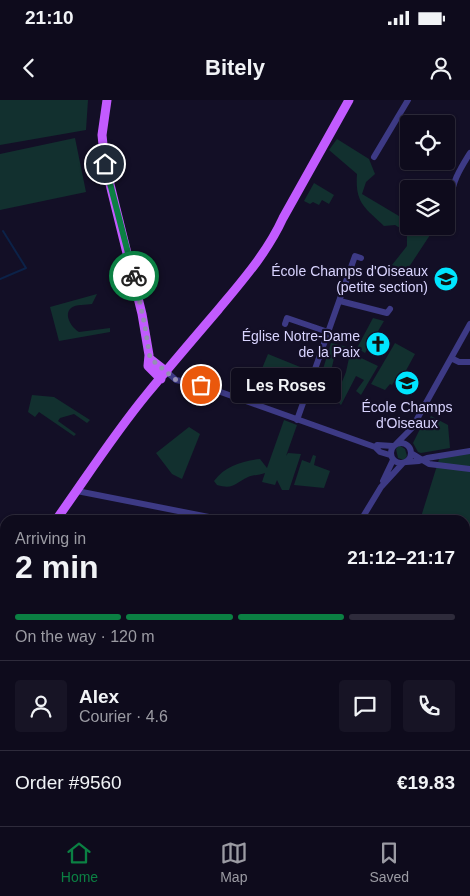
<!DOCTYPE html>
<meta charset="utf-8">
<style>
:root{--surface:#0e0b1c;--page:#171425;--text:#f1f3f6;--muted:#9b9ba3;--line:#2e2b3b;--accent:#0b8043}
body{margin:0;font-family:Helvetica,sans-serif;background:var(--page);color:var(--text);height:100vh;display:flex;flex-direction:column;font-size:19px;white-space:nowrap}
*{box-sizing:border-box;margin:0}
p{font-size:16px;color:var(--muted)}
.icon{flex:none;width:28px;height:28px;fill:none;stroke:currentColor;stroke-width:2;stroke-linecap:round;stroke-linejoin:round}
.map{position:relative;flex:1;overflow:hidden}
.drawer{position:absolute;left:0px;top:415px;width:470px;height:311px;display:flex;flex-direction:column;background:var(--surface);border-radius:15px 15px 0 0;box-shadow:0 1px 4px #0004,0 0 0 1px var(--line)}
.drawer>*{flex:none}
.tools{position:absolute;left:400px;top:15px;display:grid;gap:10px}
.tools a{display:grid;place-items:center;width:55px;height:55px;border-radius:5px;background:var(--surface);box-shadow:0 1px 4px #0004,0 0 0 1px var(--line);font-size:25px}
.pin{position:absolute;display:grid;place-items:center;width:42px;height:42px;color:#fff;margin:-21px;border:2px solid #fff;border-radius:50%;box-shadow:0 1px 5px #0007}
.courier{position:absolute;display:grid;place-items:center;width:50px;height:50px;margin:-25px;border:4px solid #0b8043;border-radius:50%;background:#fff;color:#222;box-shadow:0 1px 6px #0007}
.bubble{position:absolute;height:35px;border-radius:5px;background:var(--surface);box-shadow:0 1px 4px #0004,0 0 0 1px var(--line);font-size:16px;font-weight:600;line-height:35px;text-align:center}
.overview em{font-style:normal;font-weight:600}
.overview div{display:flex;flex-direction:column-reverse}
.overview{display:flex;align-items:center;justify-content:space-between;height:85px;padding:0 15px}
h1{font-size:32px;font-weight:600;line-height:38px}
.bar{display:grid;grid-template-columns:repeat(4,1fr);gap:8px 5px;align-content:center;height:60px;padding:0 15px}
.bar i{height:6px;border-radius:4px;background:var(--line)}
.bar .active{background:var(--accent)}
.bar p{grid-column:span 4}
.line{display:flex;align-items:center;gap:12px;padding:0 15px;border-top:1px solid var(--line)}
.line div{flex:1}
.round{display:grid;place-items:center;flex:none;width:52px;height:52px;border-radius:5px;background:var(--page)}
.status{display:flex;justify-content:space-between;align-items:center;height:35px;padding:0 25px;background:var(--surface);direction:ltr}
.status svg{height:14px;fill:currentColor}
header{display:flex;justify-content:space-between;align-items:center;height:65px;padding:0 15px;background:var(--surface);font-size:22px;font-weight:600}
.tab-bar{display:flex;justify-content:space-around;align-items:center;height:70px;border-top:1px solid var(--line);background:var(--surface);font-size:14px;color:var(--muted)}
.tab-bar a{display:grid;justify-items:center;gap:2px}
.tab-bar .active{color:var(--accent)}
.map>svg:first-child{display:block}
.green{fill:#12302f}
.lines{fill:none;stroke-linecap:round;stroke-linejoin:round}
.stream{stroke:#0c2248;stroke-width:2}
.minor{stroke:#3d3a85;stroke-width:6}
.major{stroke:#c25bff;stroke-width:9}
.done{stroke:#948fb3;stroke-width:5;stroke-dasharray:0 9}
.route{stroke:#0b8043;stroke-width:6}
.labels{text-anchor:middle;stroke-width:4.5;stroke-linejoin:round;paint-order:stroke}
.poi-label{font-size:14px;fill:#d9d4ff;stroke:#130f26;text-anchor:end}
</style>
<div class="status"><b>21:10</b><svg viewBox="0 0 49 12"><path d="M0 12V9h3v3zM5 12V6h3v6zM10 12V3h3v9zM15 12V0h3v12zM26 1h20v11H26zM47 4h2v5h-2z"/></svg></div>
<header><svg class="icon" aria-label="back" viewBox="0 0 24 24"><path d="M15 5l-7 7 7 7"/></svg>Bitely<svg class="icon" aria-label="person" viewBox="0 0 24 24"><circle cx="12" cy="8" r="4"/><path d="M4 21q1-7 8-7t8 7"/></svg></header>
<div class="map">
<svg width="470" height="726" viewBox="0 0 470 726">
<rect width="100%" height="100%" fill="#130f26"/>
<!-- green -->
<path class="green" d="M0 0H88L86 30 0 45Z
M75 38 86 92 0 110V54Z
M337 39 369 59 375 74 366 82 362 94 409 122V126H416L430 135 407 170 392 165 407 146V132L395 125 384 126C364 107 355 103 357 74L329 50Z
M314 83 334 95 329 104 322 100 319 105 313 102 310 104 304 101Z
M97 194 92 204C86 205 76 204 71 208 63 215 72 228 79 232L110 228V232L59 241 50 207Z
M373 218 384 221 365 253 357 248Z
M331 243 359 250V257L378 266 361 295 356 291 364 280 356 276 341 305 335 299 346 272 349 258 335 254 328 284 319 282Z
M395 243 415 254 403 276 398 275 392 285 390 284 385 290 371 284Z
M268 254 310 271 300 296 283 288C280 275 272 274 261 271Z
M32 295 54 297 90 320 87 323 74 314 60 318 58 321 76 334 74 336 39 312 35 317 28 312Z
M431 316 448 325 450 348 421 353 418 352 413 343 422 325 424 327Z
M284 320 297 325 286 356 288 353 301 354 289 390H282L277 380 275 385 262 382 265 373C260 375 253 375 248 377 235 383 234 390 217 385L214 381C225 366 242 361 260 359L267 368Z
M189 327 200 334 182 379 172 374 156 353Z
M399 345 405 349 407 356 404 360 398 358 396 349Z
M470 353V469L465 470V420H420L440 356Z
M313 355 316 356 314 365 330 371 324 388 294 385 302 360 310 363Z"/>
<g class="lines">
<!-- stream -->
<path class="stream" d="M0 179 26 168 3 131"/>
<!-- minor -->
<path class="minor" d="M374 57 408 0
M452 100C450 84 462 66 470 53
M340 201 387 213 390 209
M285 224 287 218 328 232
M451 258 459 262H470
M167 272 176 280 201 285 375 347 380 352 390 355
M297 320 355 156 361 158
M391 353a10 10 0 1 1 20 0a10 10 0 1 1-20 0Z
M397 343 412 328 470 224
M375 347 377 345 393 346
M411 353 429 364 470 369
M406 362 419 361 427 358 470 351
M383 381 393 360
M77 391 224 420
M361 420 381 387 403 363
M0 468 5 469
M326 721 350 726
M176 726 177 721
M241 726 243 721"/>
<!-- major -->
<path class="major" d="M107 0 102 35 105 64 142 214 149 255 148 266 161 279
M149 258 167 272
M56 420C86 378 114 334 147 294 170 266 194 238 218 210 242 181 267 153 283 118L349 0
M5 726 6 721"/>
</g>
<g class="lines">
<!-- done -->
<path class="done" d="M134 176 145 226 150 258 176 280 201 285"/>
<!-- route -->
<path class="route" d="M105 64 134 176"/>
</g>
<!-- icons -->
<defs>
<symbol id="school-disc" viewBox="-11 -11 22 22"><circle r="9.5" fill="#00e5ff" stroke="#130f26"/><path d="M0-5L7-2L0 1L-7-2ZM-4 1L0 2.5L4 1V4Q0 6-4 4Z" fill="#111"/></symbol>
<symbol id="church-disc" viewBox="-11 -11 22 22"><circle r="9.5" fill="#00e5ff" stroke="#130f26"/><path d="M-1.2-6h2.4v3.5h3.3v2.4h-3.3V6h-2.4V-.1h-3.3v-2.4h3.3Z" fill="#111"/></symbol>
</defs>
<g fill-rule="evenodd">
<use href="#school-disc" x="432" y="165" width="28" height="28"/>
<use href="#church-disc" x="364" y="230" width="28" height="28"/>
<use href="#school-disc" x="393" y="269" width="28" height="28"/>
</g>
<g class="labels">
<!-- poi labels -->
<g class="poi-label">
<text x="428" y="176">École Champs d'Oiseaux<tspan x="428" dy="16">(petite section)</tspan></text>
<text x="360" y="241">Église Notre-Dame<tspan x="360" dy="16">de la Paix</tspan></text>
<text x="407" y="312" text-anchor="middle">École Champs<tspan x="407" dy="16">d'Oiseaux</tspan></text>
</g>
</g>
</svg>
<div class="tools">
<a><svg class="icon" aria-label="locate" viewBox="0 0 24 24"><circle cx="12" cy="12" r="6"/><path d="M12 2v4M12 18v4M2 12h4M18 12h4"/></svg></a>
<a><svg class="icon" aria-label="layers" viewBox="0 0 24 24"><path d="M12 4l9 5-9 5-9-5zM3 14l9 5 9-5"/></svg></a>
</div>
<div class="pin" style="left:201px;top:285px;background:#ea580c"><svg class="icon" aria-label="bag" viewBox="0 0 24 24"><path d="M5 8h14l-1 12H6zM9 8a3 3 0 0 1 6 0"/></svg></div>
<div class="pin" style="left:105px;top:64px;background:#1f2937"><svg class="icon" aria-label="home" viewBox="0 0 24 24"><path d="M3 11l9-7 9 7M6 9v11h12V9"/></svg></div>
<div class="courier" style="left:134px;top:176px"><svg class="icon" aria-label="bike" viewBox="0 0 24 24"><circle cx="6" cy="16" r="4"/><circle cx="18" cy="16" r="4"/><path d="M6 16l4-8h5l3 8M10 8l3 8H6M13 5h3"/></svg></div>
<div class="bubble" style="left:231px;top:268px;width:110px">Les Roses</div>
<section class="drawer">
<div class="overview"><div><h1>2 min</h1><p>Arriving in</p></div><em>21:12–21:17</em></div>
<div class="bar"><i class="active"></i><i class="active"></i><i class="active"></i><i></i><p>On the way · 120 m</p></div>
<div class="line" style="height:90px"><a class="round"><svg class="icon" aria-label="person" viewBox="0 0 24 24"><circle cx="12" cy="8" r="4"/><path d="M4 21q1-7 8-7t8 7"/></svg></a><div><b>Alex</b><p>Courier · 4.6</p></div><a class="round"><svg class="icon" aria-label="chat" viewBox="0 0 24 24"><path d="M4 5h16v11H9l-5 4z"/></svg></a><a class="round"><svg class="icon" aria-label="phone" viewBox="0 0 24 24"><path d="M5 4h4l2 5-3 2q2 4 5 5l2-3 5 2v4C11 20 4 13 5 4z"/></svg></a></div>
<div class="line" style="height:65px"><div>Order #9560</div><b>€19.83</b></div>
</section>
</div>
<nav class="tab-bar">
<a class="active"><svg class="icon" aria-label="home" viewBox="0 0 24 24"><path d="M3 11l9-7 9 7M6 9v11h12V9"/></svg>Home</a>
<a><svg class="icon" aria-label="map" viewBox="0 0 24 24"><path d="M3 6l6-2 6 2 6-2v14l-6 2-6-2-6 2zM9 4v14M15 6v14"/></svg>Map</a>
<a><svg class="icon" aria-label="saved" viewBox="0 0 24 24"><path d="M7 4h10v16l-5-4-5 4z"/></svg>Saved</a>
</nav>
